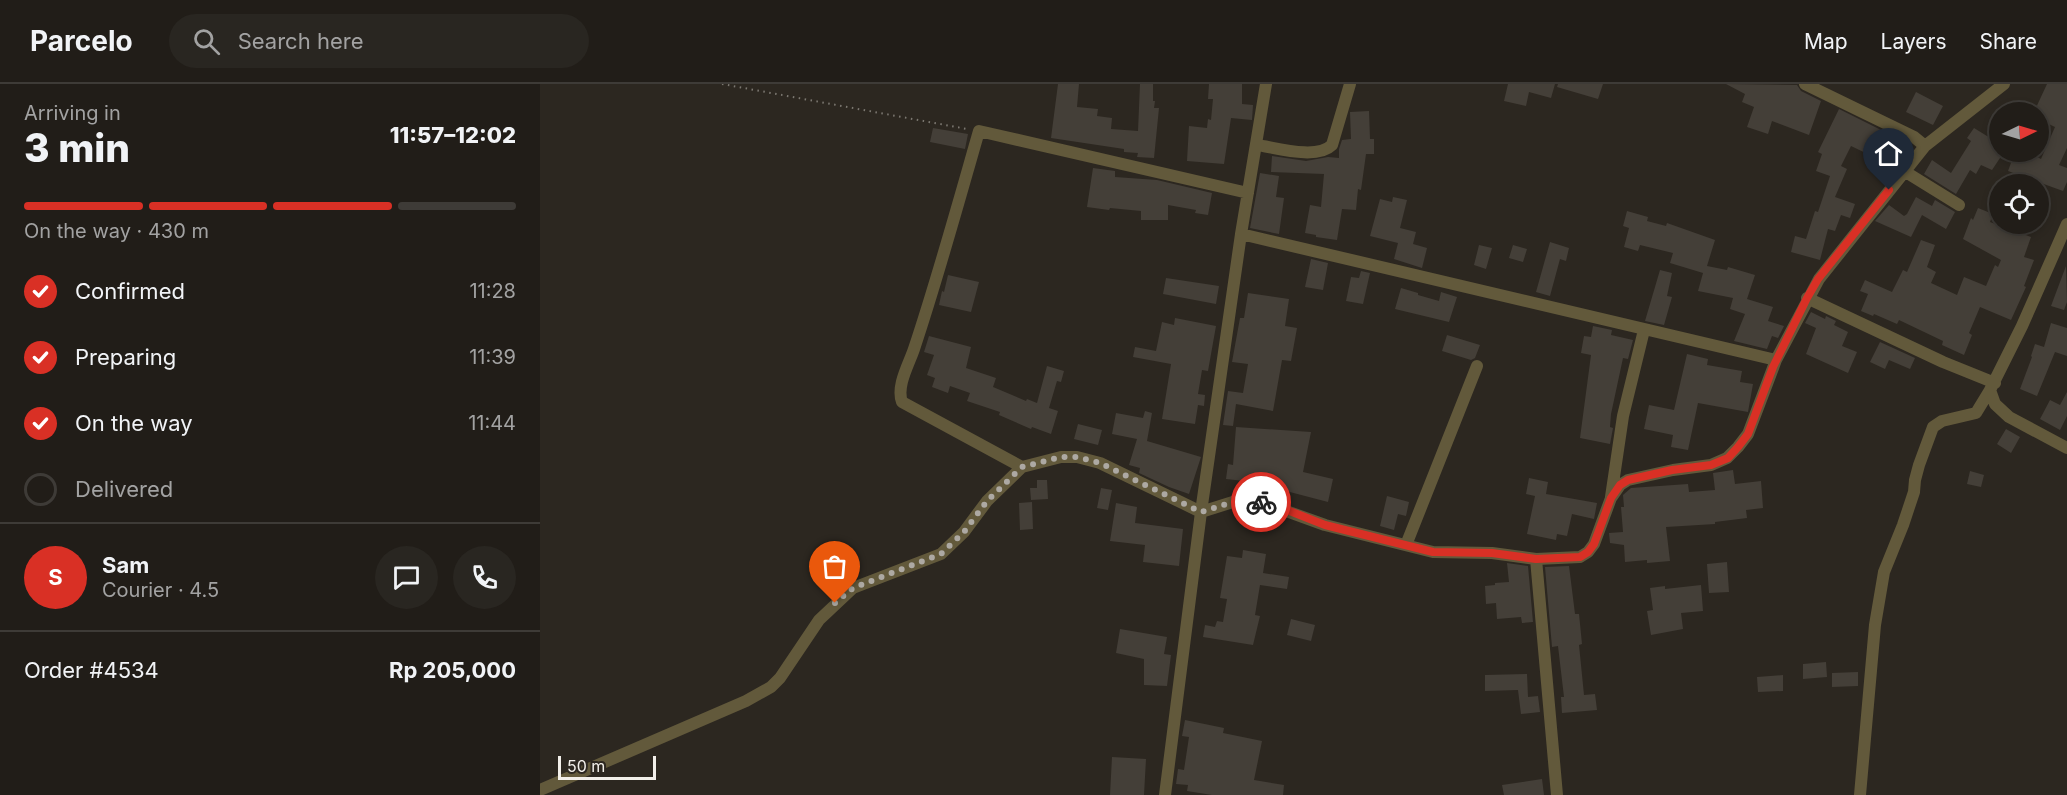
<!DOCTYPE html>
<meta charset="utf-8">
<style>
:root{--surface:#211d18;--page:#292621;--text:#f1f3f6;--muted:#a2a2a2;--line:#3e3b37;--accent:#d93025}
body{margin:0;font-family:Inter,sans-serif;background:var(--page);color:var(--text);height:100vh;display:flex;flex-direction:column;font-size:22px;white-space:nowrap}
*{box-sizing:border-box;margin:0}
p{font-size:20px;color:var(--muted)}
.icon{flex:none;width:33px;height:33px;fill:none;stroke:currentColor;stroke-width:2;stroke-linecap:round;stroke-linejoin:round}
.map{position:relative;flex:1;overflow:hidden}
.drawer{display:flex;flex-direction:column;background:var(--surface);width:540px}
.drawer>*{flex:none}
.needle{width:39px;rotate:85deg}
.buttons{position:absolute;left:1449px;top:18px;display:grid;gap:12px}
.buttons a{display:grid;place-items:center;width:60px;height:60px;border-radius:50%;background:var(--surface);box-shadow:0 3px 9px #0003,0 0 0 2px var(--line);font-size:30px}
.scale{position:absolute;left:18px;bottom:15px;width:98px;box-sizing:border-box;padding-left:6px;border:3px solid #f2efea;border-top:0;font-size:16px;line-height:21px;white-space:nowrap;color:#f2efea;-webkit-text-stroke:4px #2c2720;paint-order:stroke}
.pin{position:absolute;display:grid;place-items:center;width:51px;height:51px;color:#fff;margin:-62px -26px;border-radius:50% 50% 50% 0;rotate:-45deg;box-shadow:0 0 6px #0007}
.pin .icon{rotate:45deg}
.courier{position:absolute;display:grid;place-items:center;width:60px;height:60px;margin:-30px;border:4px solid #d93025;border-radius:50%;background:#fff;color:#222;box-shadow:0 2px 8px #0007}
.summary em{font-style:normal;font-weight:800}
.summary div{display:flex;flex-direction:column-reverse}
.summary{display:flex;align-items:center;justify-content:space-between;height:102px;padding:0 24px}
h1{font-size:39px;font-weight:800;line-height:45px}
.bar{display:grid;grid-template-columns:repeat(4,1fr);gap:9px 6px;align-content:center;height:72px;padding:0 24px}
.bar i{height:8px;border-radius:4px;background:var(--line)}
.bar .current{background:var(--accent)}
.bar p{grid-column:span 4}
.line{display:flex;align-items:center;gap:15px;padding:0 24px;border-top:2px solid var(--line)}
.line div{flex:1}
.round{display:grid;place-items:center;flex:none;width:63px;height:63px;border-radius:32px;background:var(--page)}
ol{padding:0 24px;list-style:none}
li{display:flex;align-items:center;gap:18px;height:66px}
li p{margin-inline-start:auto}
li .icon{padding:6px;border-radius:50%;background:var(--accent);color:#fff;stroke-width:4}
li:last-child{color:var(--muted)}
li i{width:33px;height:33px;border:3px solid var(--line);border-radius:50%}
header{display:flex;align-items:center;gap:36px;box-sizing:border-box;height:84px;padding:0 30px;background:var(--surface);border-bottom:2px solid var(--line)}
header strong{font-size:28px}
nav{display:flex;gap:33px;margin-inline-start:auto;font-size:21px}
.search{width:420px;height:54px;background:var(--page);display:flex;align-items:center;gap:15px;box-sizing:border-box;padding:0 21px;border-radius:33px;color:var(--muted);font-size:22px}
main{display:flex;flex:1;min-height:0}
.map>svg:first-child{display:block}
.building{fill:#443f38}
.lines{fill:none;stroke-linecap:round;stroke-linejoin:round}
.path{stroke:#7c7871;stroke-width:2;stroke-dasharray:1.5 4.5;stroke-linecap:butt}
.street{stroke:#62593b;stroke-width:12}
.done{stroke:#ada9a3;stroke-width:6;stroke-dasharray:0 10.8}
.route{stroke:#d93025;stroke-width:8}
</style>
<header>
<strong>Parcelo</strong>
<div class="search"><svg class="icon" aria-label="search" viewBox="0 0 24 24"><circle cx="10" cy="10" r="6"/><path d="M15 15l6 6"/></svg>Search here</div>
<nav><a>Map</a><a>Layers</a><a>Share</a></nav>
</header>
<main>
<section class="drawer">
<div class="summary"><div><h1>3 min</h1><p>Arriving in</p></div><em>11:57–12:02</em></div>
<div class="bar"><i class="current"></i><i class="current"></i><i class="current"></i><i></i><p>On the way · 430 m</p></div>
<ol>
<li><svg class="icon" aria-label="check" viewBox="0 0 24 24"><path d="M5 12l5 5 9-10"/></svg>Confirmed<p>11:28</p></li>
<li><svg class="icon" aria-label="check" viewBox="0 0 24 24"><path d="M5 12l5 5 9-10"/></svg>Preparing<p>11:39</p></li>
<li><svg class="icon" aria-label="check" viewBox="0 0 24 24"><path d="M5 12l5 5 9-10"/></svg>On the way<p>11:44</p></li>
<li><i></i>Delivered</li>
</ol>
<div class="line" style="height:108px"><b class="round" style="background:var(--accent);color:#fff">S</b><div><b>Sam</b><p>Courier · 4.5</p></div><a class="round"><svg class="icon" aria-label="chat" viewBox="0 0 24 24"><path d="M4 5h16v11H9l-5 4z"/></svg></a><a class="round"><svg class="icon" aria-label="phone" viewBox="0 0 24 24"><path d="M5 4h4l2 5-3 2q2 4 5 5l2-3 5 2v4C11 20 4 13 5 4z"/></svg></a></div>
<div class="line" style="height:78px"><div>Order #4534</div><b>Rp 205,000</b></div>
</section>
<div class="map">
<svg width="1527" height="711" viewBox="0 0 1527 711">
<rect width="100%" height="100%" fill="#2c2720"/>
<!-- building -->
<path class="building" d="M518 0H539L537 23 558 25 557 32 572 34 571 45 598 47 600 0H613V17H615L614 24H619L614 74 597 73 598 69 584 68V65L511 54Z
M669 0H702V20L713 21 712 36 691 34 684 80 647 77 649 42 667 44 668 35 671 36 673 15H668Z
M968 0H1015L1011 14 989 8 986 22 964 17Z
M1018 0H1063L1058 15 1017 3Z
M1186 0 1257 1 1261 7 1281 17 1269 51 1232 37 1228 50 1207 43 1214 23 1202 18 1205 10Z
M1507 0H1527V64L1519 81 1527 84V98L1523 107 1468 87 1475 68H1487L1501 75 1515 43 1498 35V28H1494Z
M1376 8 1403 22 1393 41 1366 28Z
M1299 25 1345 48 1334 73 1311 62 1301 82 1307 85 1295 113 1315 120 1310 134 1301 131 1295 147 1288 145 1280 176 1251 168 1255 152 1266 155 1275 127 1278 128 1290 92 1276 87 1282 70 1278 68Z
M829 27 830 55H834V70H826L821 106 818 105 816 126 802 125 797 156 776 153V151L765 149 770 121 781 123 784 90 731 88 732 72 766 77 788 73 799 74V65L802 56 811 55 810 28Z
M393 44 428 50 425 65 390 58Z
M1434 44 1460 60V68H1464L1452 86 1441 81 1436 90 1430 86 1416 110 1384 90 1392 76 1411 89 1431 57 1427 54Z
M553 84 575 87V93L617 96 672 109 668 131 655 129 656 126 628 121V136H601V127L570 124 569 126 547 123Z
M720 89 739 92 736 113 744 114 739 150 710 144Z
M853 113 867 116 860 144 876 148 873 160 887 164 882 184 854 175 858 159 830 152 840 115 852 118Z
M1376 113 1392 122 1395 116 1415 128 1406 145 1382 131 1371 153 1335 137 1349 121 1364 132 1367 130Z
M1438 124 1453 130 1450 138 1491 153 1484 173 1494 176 1484 202 1486 203 1471 236 1440 223 1429 249 1432 251 1424 271 1402 261 1403 257 1359 236 1357 240 1334 230 1333 232 1321 227 1328 210 1320 207 1325 196 1352 208 1363 186 1367 188 1381 156 1395 161 1387 183 1396 188 1391 199 1417 211 1424 193 1446 202 1455 181 1458 183 1461 176 1423 155 1431 134 1433 136Z
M1087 127 1108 133 1107 137 1126 142 1127 139 1175 156 1167 182 1187 186 1188 183 1215 191 1207 215 1233 223 1228 237 1244 242 1238 254 1232 252 1227 265 1194 257 1205 230 1190 225 1193 214 1158 207 1163 189 1130 179 1133 169 1100 161 1098 167 1084 163 1089 144 1083 142Z
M1010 158 1029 164 1026 177 1020 175 1010 212 996 208Z
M939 161 952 164 946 185 934 181Z
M973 161 987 165 983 178 969 174Z
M771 175 788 179 783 206 765 203Z
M1526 182 1527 218 1524 226 1511 222Z
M1120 186 1132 189 1127 212 1132 213 1124 241 1105 237Z
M821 187 830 189 823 220 806 217 811 193 819 194Z
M408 191 439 198 431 228 399 221 402 207 404 208Z
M626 194 679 202 676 220 623 210Z
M861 204 878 209V211L899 217 901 208 917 213 909 238 855 225Z
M708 209 749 215 745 242 757 244 751 277 742 276 733 327 696 320 693 342 683 341 688 307 703 309 708 280 692 278 700 234H704Z
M1271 228 1285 235 1286 232 1296 237 1294 241 1308 248 1302 262 1317 268 1308 289 1266 270 1276 244 1265 239Z
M635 234 676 242 668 287 662 286 658 310 665 311 664 322 658 321 655 340 622 335 631 280 593 273 595 263 616 267 622 238 634 241Z
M1511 239 1527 244V272L1515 268 1497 312 1480 305 1492 273 1491 272 1495 260 1504 263Z
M1053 242 1072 246 1071 251 1093 256 1088 275 1083 274 1071 330 1070 343 1073 344 1070 360 1040 354 1051 271 1041 269 1044 252 1051 253Z
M907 251 940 261 935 274 931 276 902 267Z
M389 252 431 263 426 284 456 294 453 303 486 317 487 315 497 319 507 282 524 287 521 298 517 297 509 324 518 327 511 350 492 343 491 345 459 331 460 328 427 317 430 309 410 302 408 309 392 303 395 294 387 291 394 271 384 268Z
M1340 258 1375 274 1370 285 1349 276 1345 285 1330 278Z
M1147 270 1168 275 1167 281 1202 287 1200 298 1213 300 1208 328 1158 319 1148 366 1131 363 1133 351 1104 345 1109 321 1134 326Z
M1527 308V332L1520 346 1500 335 1510 316 1520 321Z
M605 327 612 329 607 357 661 373 649 410 629 403 599 389 600 384 589 381 597 355 572 350 576 329 603 334Z
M538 340 562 346 558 361 534 355Z
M696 343 771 348 763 388 793 395 788 418 746 407 745 415 722 410 703 409 704 397 686 395 688 380 693 381Z
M1466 345 1480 353 1471 369 1457 360Z
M1193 386 1195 400 1221 397 1223 424 1206 426 1207 434 1175 438V440L1126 443 1130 477 1107 479V476L1085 478 1084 461 1070 459 1069 449 1083 448 1081 423H1084L1083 411 1091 404 1148 400 1149 408 1175 406 1173 389Z
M1430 387 1444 391 1441 403 1427 400Z
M989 394 1008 398 1006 410 1057 419 1054 435 1032 430 1027 452 1017 450 1016 456 987 450 995 412 986 410Z
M497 396H507L508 415 491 416 490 404H497Z
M561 404 572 406 568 426 557 424Z
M847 412 869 418 866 432 858 430 854 446 840 442Z
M492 418 493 445 480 446 479 419Z
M576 419 597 423 595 439 643 445 639 482 603 478 605 461 570 457Z
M703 466 726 470 723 489 749 493 747 505 720 501 715 531 720 532 713 561 663 553 665 541 675 543 677 537 683 538 687 515 680 514 687 472 702 474Z
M1187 478 1189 508 1169 509 1167 480Z
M967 479 988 482 993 538 982 539 981 533 957 535 956 519 946 520 945 502 955 501V499L969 498Z
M1029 482 1035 530H1039L1042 560 1039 561 1044 611 1055 610 1057 626 1022 629 1021 613H1024L1018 562 1012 563 1005 483Z
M1161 501 1163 527 1141 529 1143 545 1111 551 1107 527 1113 526 1110 504 1125 502V505Z
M751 535 775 541 771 557 747 551Z
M580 545 627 553 624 570 631 571 627 602 604 601V575L576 569Z
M1286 578 1287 593 1263 595V580Z
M1318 588V602L1292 603V589Z
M987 590 988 613 998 612 1000 628 981 630 978 606 945 607V591Z
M1243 591V607L1218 608 1217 593Z
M645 636 684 644 683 649 722 657 714 696 744 701 743 711H672L647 707 648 701 636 700 638 685 644 686 649 653 642 652Z
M572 673 606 675 604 711H570Z
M1002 695 1004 711H964L962 701Z"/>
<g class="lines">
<!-- path -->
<path class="path" d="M182 0 427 45"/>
<!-- street -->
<path class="street" d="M1265 0 1374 53 1385 62
M717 61C737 64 777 76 792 61L810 0
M1364 87 1419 121
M708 109 439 47C418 120 398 193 374 265 369 280 356 302 362 318L482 383 521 373H537L560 379 661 428 696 417 721 418 785 441 893 468 952 469 996 475 1040 473 1048 468 1054 460 1071 414 1080 401 1088 396 1133 386 1171 381 1187 374 1198 363 1208 350 1236 276 1279 195 1385 62 1464 0
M1527 140 1482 242 1450 306 1455 320 1469 333 1527 364
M701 150 1236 276
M1267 214 1403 278 1455 299
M1071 413 1083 332 1104 246
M866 461 937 282
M996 475 1017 711
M0 706 206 617 231 603 240 594 279 536 313 504 401 470 424 448 447 417 482 383
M625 711 661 428 701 150 726 0
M1320 711 1335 541 1344 488 1363 441 1374 408 1375 396 1379 381 1393 343 1402 337 1436 329 1450 306"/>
</g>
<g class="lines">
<!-- done -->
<path class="done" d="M295 519 313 504 401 470 424 448 447 417 482 383 521 373H537L560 379 661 428 696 417 721 418"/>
<!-- route -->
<path class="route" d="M721 418 742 424 785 441 893 468 952 469 996 475 1040 473 1048 468 1054 460 1071 414 1080 401 1088 396 1132 386 1171 381 1188 374 1198 363 1208 350 1233 283 1267 214 1278 195 1349 106"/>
</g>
</svg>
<div class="buttons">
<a><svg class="needle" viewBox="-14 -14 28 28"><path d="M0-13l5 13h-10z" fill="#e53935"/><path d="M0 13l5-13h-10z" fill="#a2a2a2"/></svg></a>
<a><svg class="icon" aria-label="locate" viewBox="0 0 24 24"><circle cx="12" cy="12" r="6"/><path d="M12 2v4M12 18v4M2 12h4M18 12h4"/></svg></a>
</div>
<div class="scale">50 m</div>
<div class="pin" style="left:295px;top:519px;background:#ea580c"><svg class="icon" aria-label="bag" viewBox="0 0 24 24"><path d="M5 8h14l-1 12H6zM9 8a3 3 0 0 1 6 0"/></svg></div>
<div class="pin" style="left:1349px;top:106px;background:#1f2937"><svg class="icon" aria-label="home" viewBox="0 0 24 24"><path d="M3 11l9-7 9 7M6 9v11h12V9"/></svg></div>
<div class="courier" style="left:721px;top:418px"><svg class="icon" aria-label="bike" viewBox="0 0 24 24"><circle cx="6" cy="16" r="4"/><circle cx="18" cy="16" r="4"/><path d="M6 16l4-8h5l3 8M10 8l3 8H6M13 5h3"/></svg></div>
</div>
</main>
